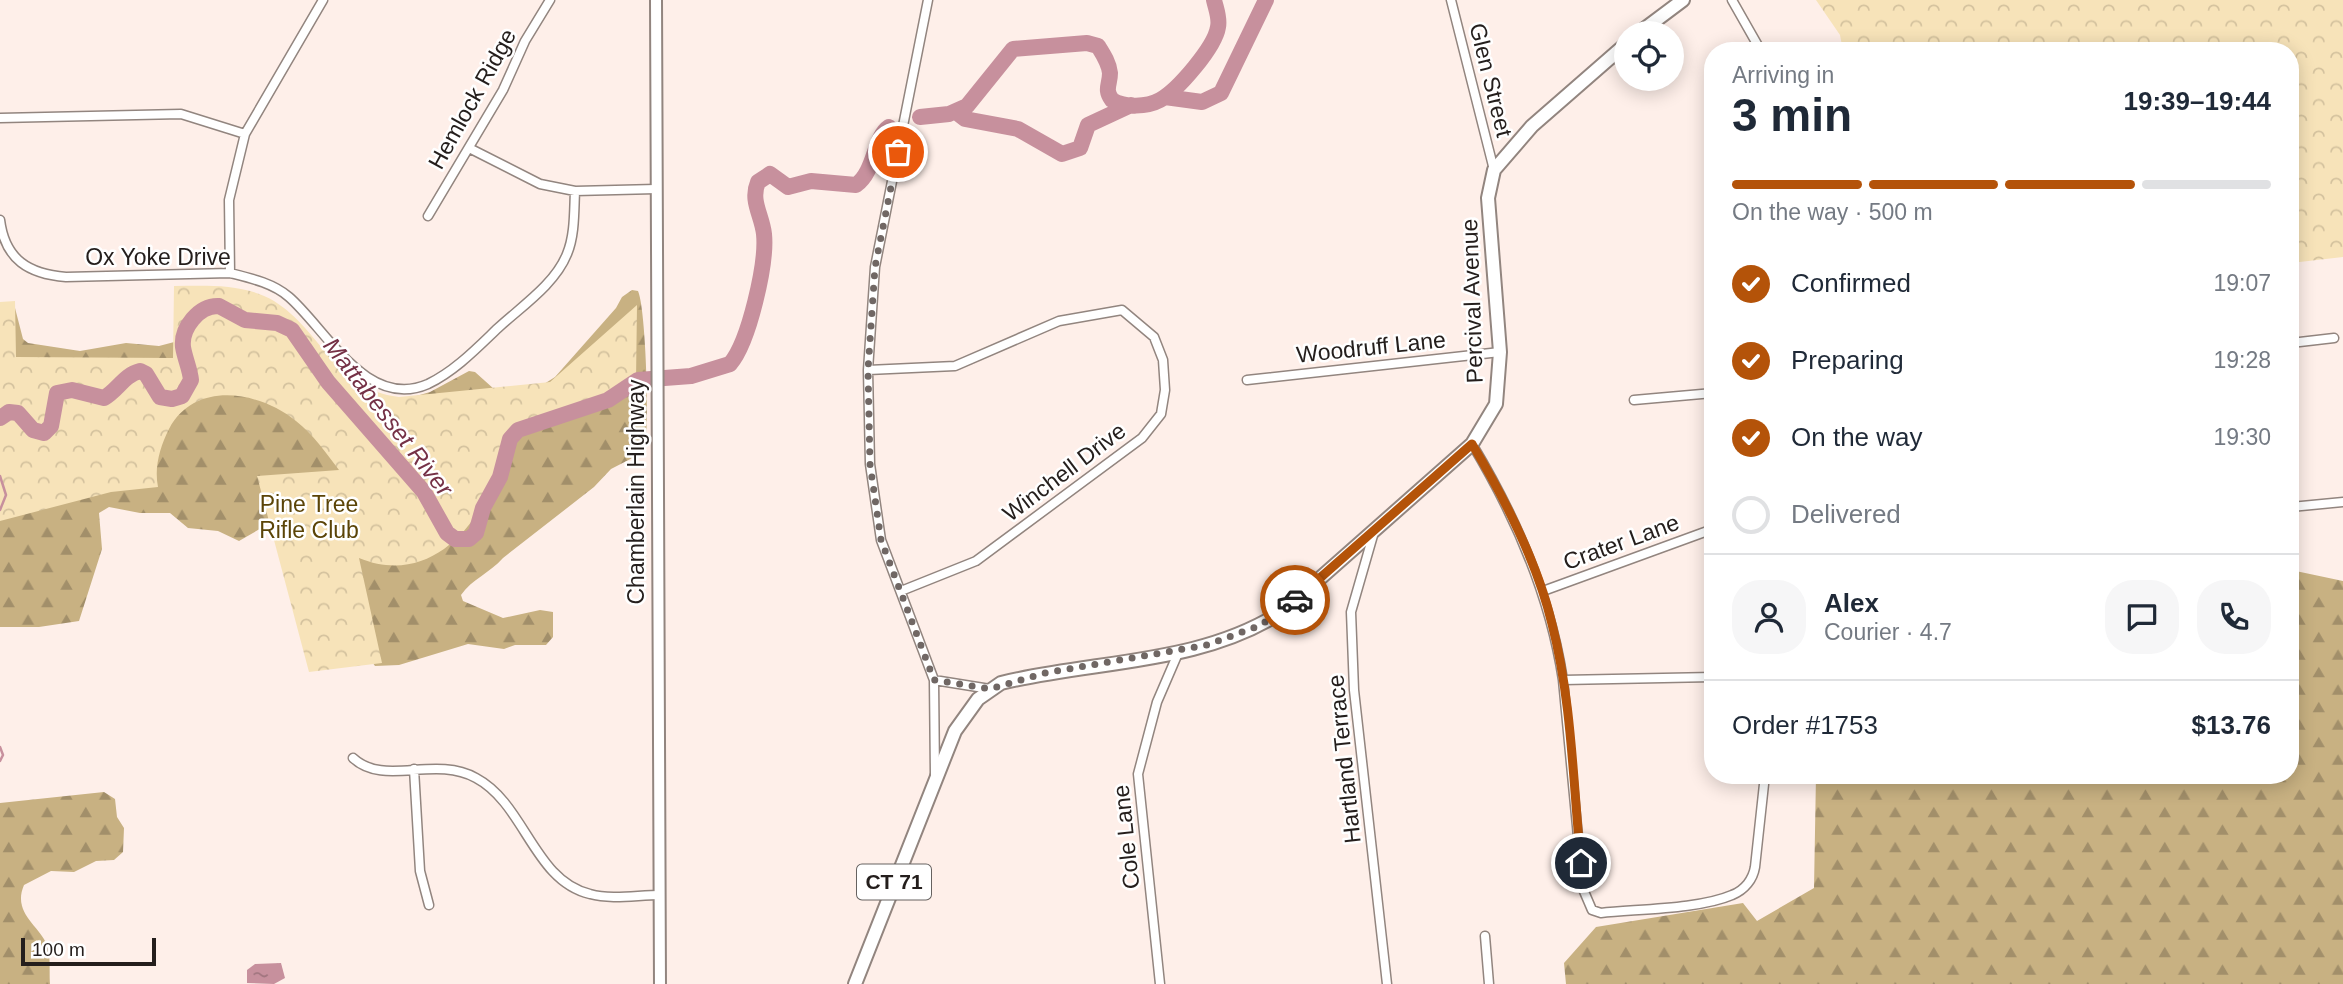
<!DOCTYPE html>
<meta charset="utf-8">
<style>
:root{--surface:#fff;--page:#f6f6f7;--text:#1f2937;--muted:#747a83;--line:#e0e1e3;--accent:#b45309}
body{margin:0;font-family:Helvetica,sans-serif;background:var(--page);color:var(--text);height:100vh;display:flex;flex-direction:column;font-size:26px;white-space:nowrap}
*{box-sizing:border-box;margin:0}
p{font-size:23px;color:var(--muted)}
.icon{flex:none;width:38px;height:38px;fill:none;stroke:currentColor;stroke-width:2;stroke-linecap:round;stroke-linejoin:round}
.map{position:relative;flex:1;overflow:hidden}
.drawer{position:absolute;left:1704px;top:42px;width:595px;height:742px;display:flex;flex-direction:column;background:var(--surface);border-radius:28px;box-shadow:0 4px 18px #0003}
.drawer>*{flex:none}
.controls{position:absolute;left:1614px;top:21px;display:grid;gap:14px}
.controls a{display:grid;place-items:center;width:70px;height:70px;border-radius:50%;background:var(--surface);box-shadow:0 4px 18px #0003;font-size:35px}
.scale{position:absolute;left:21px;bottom:18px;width:135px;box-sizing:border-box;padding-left:7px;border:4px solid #241e1c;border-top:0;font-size:19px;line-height:24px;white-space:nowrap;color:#241e1c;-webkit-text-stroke:5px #fff;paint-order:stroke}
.pin{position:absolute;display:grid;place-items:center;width:60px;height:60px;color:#fff;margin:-30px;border:4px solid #fff;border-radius:50%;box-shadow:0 2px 7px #0007}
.courier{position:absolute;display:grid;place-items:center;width:70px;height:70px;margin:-35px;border:5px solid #b45309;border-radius:50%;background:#fff;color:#222;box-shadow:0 2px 9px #0007}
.headline em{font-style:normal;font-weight:600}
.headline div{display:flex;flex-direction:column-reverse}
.headline{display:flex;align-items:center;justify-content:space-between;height:119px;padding:0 28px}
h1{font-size:46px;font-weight:600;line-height:52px}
.bar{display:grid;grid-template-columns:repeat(4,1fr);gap:10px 7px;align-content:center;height:84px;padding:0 28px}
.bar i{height:9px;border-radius:5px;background:var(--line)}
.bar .on{background:var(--accent)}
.bar p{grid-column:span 4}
.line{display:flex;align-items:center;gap:18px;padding:0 28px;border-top:2px solid var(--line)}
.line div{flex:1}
.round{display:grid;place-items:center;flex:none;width:74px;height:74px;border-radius:28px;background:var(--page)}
ol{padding:0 28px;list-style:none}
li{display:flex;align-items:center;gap:21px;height:77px}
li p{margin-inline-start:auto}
li .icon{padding:7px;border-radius:50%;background:var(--accent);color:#fff;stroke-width:4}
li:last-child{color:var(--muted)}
li i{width:38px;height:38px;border:4px solid var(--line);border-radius:50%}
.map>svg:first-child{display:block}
.forest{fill:url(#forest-firs)}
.park{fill:url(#park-crowns)}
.water{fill:url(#water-ripples)}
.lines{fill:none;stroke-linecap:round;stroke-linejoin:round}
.stream{stroke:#c7909d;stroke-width:2.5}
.river{stroke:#c7909d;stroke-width:16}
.street-casing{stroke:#92857f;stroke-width:11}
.secondary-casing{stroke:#92857f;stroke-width:14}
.primary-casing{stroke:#92857f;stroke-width:16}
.street{stroke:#fff;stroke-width:8}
.secondary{stroke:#fff;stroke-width:10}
.primary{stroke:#fff;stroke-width:12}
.done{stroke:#706764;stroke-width:7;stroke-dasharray:0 12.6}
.route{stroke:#b45309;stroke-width:9}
.labels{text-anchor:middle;stroke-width:5;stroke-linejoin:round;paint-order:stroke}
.shield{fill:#fff;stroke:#666260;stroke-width:2}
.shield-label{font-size:21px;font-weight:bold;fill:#241e1c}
.street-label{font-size:23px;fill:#241e1c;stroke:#fff}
.park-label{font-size:23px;fill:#5b4407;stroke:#fff}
.water-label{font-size:24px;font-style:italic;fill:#753146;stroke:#fff}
</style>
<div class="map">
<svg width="2343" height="984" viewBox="0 0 2343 984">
<defs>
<pattern id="forest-firs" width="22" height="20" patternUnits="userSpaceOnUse" patternTransform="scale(1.75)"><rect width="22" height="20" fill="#c8b182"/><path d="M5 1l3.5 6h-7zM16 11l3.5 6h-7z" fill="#a28f6a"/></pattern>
<pattern id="park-crowns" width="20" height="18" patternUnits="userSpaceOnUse" patternTransform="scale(1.75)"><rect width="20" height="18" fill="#f7e3b9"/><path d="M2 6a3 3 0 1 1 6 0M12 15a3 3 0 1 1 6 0" fill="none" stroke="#d4c29e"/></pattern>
<pattern id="water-ripples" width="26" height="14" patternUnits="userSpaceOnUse" patternTransform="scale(1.75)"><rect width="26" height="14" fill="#c7909d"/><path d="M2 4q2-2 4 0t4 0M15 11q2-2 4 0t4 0" fill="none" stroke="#a1757f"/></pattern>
</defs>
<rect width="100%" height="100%" fill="#feefe9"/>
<!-- forest -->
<path class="forest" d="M632 290 638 291C646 308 650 434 644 452L611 469 594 487 503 558C490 573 472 579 461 595L463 601 503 618 540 610 553 612V637L546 645H515L504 649 468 644 399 665 375 666 270 523 239 541 218 531 188 528 170 513H140L109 507 99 513 102 549 79 621 39 627H0V305L15 308 23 339 28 343 80 351 126 343 159 346 178 341 293 325 381 398 406 399 430 392 469 371 475 372 494 389 544 384 555 377 616 308 622 297Z
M2291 570 2343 581V984H1566L1564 963 1596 927 1743 903 1757 921 1814 888 1816 775H2291Z
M104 792 115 799 117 817 124 828 123 852 114 860 96 861 74 872 51 871 24 885C12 913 39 925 47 945 51 955 49 973 50 984H0V803Z"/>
<!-- park -->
<path class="park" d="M1816 0H2343V257L2291 263V51H1843L1840 35Z
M174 286C208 286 243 283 274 301 322 331 334 389 399 397L550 382 637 305 636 381 592 404 513 434C501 446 500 468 493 484 470 538 422 584 359 558L382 663 309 672 257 476 339 470C326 453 313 434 296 421 259 391 195 380 169 429 160 447 154 467 158 487L111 492 0 521V302L15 301 16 357 173 358Z"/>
<!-- water -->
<path class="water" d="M281 963 285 978 274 984 247 983V970L255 964Z"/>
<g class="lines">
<!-- stream -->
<path class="stream" d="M0 476 6 495 0 510
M0 747 3 755 0 761"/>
<!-- river -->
<path class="river" d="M1165 97 1202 102 1221 93 1266 0
M956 112 965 119 1018 129 1062 154 1080 148 1088 125 1131 105
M920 117 949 114 967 106 1013 49 1087 43 1098 46C1103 54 1109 63 1110 73 1110 85 1104 89 1112 100 1125 108 1147 107 1160 100 1178 90 1215 47 1218 27 1220 18 1216 9 1214 0
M0 418 9 412 18 413 33 430 44 433 51 426 57 393 72 390 104 398C118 390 124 375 140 371L146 374 160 397 172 399 182 396 191 380C190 369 185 359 183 347 181 328 199 305 219 306L245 320 277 323 292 330 328 382 424 492 447 533 455 539H469L476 533 483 508 500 477 510 439 518 430 608 400 638 380 691 376 730 364C749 342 767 263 764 234 762 215 750 201 758 182L770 174 788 187 811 181 856 185C875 172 874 137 889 127"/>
<defs>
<path id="street" d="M928 0 875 267 868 370 870 464 881 540 934 680 935 776
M1451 0 1494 170
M1732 0 1761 51
M0 118 181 114 245 134
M469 148 540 184 575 191 656 189
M428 216 503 90 525 41 550 0
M0 220C5 260 29 274 66 277L230 273C250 278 273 283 289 297 326 329 367 411 428 384 455 371 477 348 498 328 522 306 555 284 567 254 575 235 574 211 575 191
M230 273 229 200 245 134 323 0
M2291 343 2334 338
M868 370 955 366 1059 321 1122 310 1154 337 1163 360 1165 390 1161 414 1142 438 976 561 901 591
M1247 380 1500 352
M1634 400 1713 393
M1472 444C1516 517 1550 595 1563 680
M2291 507 2343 502
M1374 532 1351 612 1354 690 1387 984
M1543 591 1713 529
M1713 677 1563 680 1583 889 1592 910 1601 913C1638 909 1700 909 1732 895 1745 890 1753 879 1755 867L1765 775
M934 680 990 689
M353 758C384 787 434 755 476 778 525 804 534 881 590 894 612 900 637 895 660 895
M414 769 420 871 429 905
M1485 936 1489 984
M1160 984 1138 774 1157 702 1179 651"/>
<path id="secondary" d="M656 0 660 984"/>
<path id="primary" d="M1639 33 1683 0
M855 984 955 731 978 699 1001 683C1094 660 1201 665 1283 611L1472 444 1496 404 1500 352 1488 198 1494 170 1532 126 1626 44"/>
</defs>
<!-- street casing -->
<use href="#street" class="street-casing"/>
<!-- secondary casing -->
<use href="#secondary" class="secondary-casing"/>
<!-- primary casing -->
<use href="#primary" class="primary-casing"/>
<!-- street -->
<use href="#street" class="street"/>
<!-- secondary -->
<use href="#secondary" class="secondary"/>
<!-- primary -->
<use href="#primary" class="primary"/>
</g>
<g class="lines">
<!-- done -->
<path class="done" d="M898 152 875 267 868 370 870 464 881 540 934 680 990 689 1045 673 1207 645 1261 625 1295 600"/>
<!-- route -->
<path class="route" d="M1295 600 1472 444C1505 499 1537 561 1552 624 1572 701 1573 784 1581 863"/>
</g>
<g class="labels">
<!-- shield labels -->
<rect class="shield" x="857" y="864.5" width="74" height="35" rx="5"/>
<g class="shield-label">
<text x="894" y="889">CT 71</text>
</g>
<!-- street labels -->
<g class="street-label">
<text transform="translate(1491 80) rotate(76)" y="8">Glen Street</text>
<text transform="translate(472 99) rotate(-61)" y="8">Hemlock Ridge</text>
<text x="158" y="265">Ox Yoke Drive</text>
<text transform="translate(1472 301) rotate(-92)" y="8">Percival Avenue</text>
<text transform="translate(1371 347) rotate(-6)" y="8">Woodruff Lane</text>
<text transform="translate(1064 472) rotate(-37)" y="8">Winchell Drive</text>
<text transform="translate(636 492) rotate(-90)" y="8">Chamberlain Highway</text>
<text transform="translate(1621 542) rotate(-20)" y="8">Crater Lane</text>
<text transform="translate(1344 759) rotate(-96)" y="8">Hartland Terrace</text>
<text transform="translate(1126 837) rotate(-96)" y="8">Cole Lane</text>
</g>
<!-- park labels -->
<g class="park-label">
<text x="309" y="512">Pine Tree<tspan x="309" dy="26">Rifle Club</tspan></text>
</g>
<!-- water labels -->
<g class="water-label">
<text transform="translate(388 417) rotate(52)" y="8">Mattabesset River</text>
</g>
</g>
</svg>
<div class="controls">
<a><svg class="icon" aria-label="locate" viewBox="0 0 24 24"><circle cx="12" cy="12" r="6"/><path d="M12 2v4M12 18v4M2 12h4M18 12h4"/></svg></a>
</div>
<div class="scale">100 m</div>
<div class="pin" style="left:898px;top:152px;background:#ea580c"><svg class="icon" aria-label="bag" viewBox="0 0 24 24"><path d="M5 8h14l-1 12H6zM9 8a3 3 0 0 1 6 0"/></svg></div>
<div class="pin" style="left:1581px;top:863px;background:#1f2937"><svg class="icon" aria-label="home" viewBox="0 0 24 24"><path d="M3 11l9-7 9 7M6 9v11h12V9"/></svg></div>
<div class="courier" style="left:1295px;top:600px"><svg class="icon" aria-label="car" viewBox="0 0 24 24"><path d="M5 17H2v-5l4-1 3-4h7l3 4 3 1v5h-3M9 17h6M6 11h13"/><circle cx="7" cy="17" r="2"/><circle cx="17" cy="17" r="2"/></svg></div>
<section class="drawer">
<div class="headline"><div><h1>3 min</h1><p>Arriving in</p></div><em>19:39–19:44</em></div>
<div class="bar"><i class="on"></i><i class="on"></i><i class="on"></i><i></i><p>On the way · 500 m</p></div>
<ol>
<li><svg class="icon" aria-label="check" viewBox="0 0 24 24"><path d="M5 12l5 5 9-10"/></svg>Confirmed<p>19:07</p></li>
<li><svg class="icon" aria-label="check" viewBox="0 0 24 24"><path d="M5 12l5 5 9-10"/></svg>Preparing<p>19:28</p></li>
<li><svg class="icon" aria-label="check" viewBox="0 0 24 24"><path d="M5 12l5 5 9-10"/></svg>On the way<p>19:30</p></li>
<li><i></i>Delivered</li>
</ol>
<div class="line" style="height:126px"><a class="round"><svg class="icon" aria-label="person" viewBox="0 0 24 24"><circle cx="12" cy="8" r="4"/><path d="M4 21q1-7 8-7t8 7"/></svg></a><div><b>Alex</b><p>Courier · 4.7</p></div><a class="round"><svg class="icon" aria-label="chat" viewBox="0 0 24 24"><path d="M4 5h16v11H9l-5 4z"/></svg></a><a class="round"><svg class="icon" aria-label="phone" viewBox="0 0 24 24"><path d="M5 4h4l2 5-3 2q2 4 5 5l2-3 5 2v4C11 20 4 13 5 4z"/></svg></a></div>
<div class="line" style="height:91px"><div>Order #1753</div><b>$13.76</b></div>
</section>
</div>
